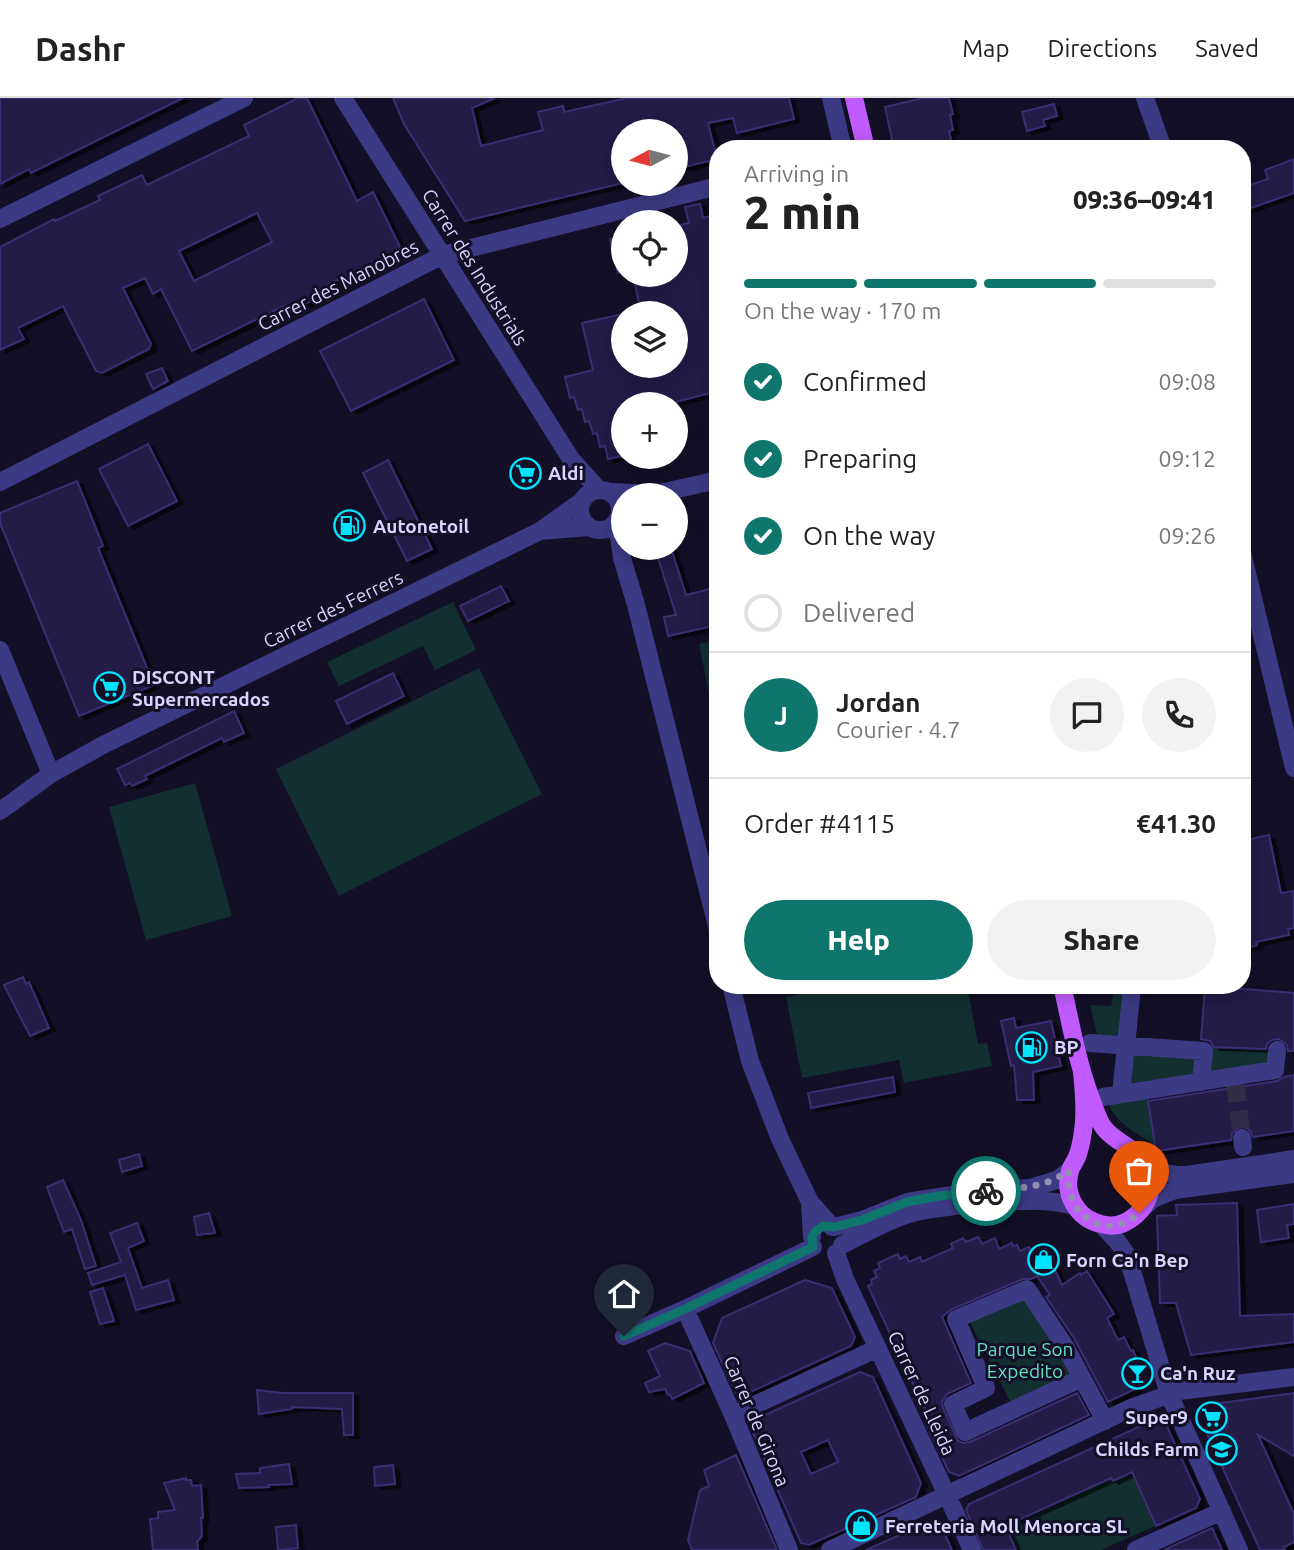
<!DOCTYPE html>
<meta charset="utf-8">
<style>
:root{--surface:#fff;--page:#f2f2f2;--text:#222;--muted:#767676;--line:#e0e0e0;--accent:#0f766e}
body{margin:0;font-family:Ubuntu,sans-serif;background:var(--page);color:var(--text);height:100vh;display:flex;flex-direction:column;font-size:26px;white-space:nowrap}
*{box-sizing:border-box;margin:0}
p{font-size:23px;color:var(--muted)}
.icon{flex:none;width:38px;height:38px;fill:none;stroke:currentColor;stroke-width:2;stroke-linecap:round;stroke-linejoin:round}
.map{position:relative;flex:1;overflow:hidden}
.details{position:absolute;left:709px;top:42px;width:542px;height:854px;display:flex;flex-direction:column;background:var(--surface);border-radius:28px;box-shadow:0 4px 18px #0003}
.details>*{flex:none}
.needle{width:46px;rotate:263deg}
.buttons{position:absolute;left:611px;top:21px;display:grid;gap:14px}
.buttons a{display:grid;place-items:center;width:77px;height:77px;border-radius:50%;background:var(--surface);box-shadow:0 4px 18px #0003;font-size:35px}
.pin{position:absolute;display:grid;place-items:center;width:60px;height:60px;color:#fff;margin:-72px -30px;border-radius:50% 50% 50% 0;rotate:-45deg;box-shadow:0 0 7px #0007}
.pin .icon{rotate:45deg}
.courier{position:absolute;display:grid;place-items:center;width:70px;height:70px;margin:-35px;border:5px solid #0f766e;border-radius:50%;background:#fff;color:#222;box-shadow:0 2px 9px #0007}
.summary em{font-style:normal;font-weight:800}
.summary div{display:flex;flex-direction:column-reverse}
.summary{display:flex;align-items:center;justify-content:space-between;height:119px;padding:0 35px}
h1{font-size:46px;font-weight:800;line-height:52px}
.bar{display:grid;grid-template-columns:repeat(4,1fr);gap:10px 7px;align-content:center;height:84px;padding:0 35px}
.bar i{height:9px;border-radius:5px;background:var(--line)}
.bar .active{background:var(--accent)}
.bar p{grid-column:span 4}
.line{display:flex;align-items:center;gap:18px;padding:0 35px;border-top:2px solid var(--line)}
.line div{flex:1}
.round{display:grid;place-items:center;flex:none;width:74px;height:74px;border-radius:37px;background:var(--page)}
ol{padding:0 35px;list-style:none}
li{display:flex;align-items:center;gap:21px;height:77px}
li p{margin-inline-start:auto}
li .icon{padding:7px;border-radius:50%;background:var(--accent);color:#fff;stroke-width:4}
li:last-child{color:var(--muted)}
li i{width:38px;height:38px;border:4px solid var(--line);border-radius:50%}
.cta{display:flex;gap:14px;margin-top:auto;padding:14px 35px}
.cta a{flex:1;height:80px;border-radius:42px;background:var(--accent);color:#fff;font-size:28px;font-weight:800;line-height:80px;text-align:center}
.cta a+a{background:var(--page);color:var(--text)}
header{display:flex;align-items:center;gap:42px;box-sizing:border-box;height:98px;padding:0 35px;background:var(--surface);border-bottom:2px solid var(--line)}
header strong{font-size:33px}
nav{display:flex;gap:38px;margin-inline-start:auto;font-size:24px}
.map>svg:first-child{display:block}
.green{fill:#12302f}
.building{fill:#241b47;stroke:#3b2d73;stroke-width:2;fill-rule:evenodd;filter:url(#shadow)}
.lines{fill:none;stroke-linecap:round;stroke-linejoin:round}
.minor-tunnel{stroke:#312d47;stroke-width:18;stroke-dasharray:18 9;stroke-linecap:butt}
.minor{stroke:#3d3a85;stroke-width:18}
.major{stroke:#c25bff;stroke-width:18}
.done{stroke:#948fb3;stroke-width:7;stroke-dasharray:0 12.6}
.route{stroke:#0f766e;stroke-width:9}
.labels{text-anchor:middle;stroke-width:6;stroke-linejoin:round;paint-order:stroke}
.street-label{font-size:19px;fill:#d9d4ff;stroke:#130f26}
.poi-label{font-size:19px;font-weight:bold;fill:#d9d4ff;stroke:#130f26;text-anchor:start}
.park-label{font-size:19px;fill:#5fe0c0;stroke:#130f26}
</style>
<header>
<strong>Dashr</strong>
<nav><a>Map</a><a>Directions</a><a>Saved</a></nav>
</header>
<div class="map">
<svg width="1294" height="1452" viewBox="0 0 1294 1452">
<defs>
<filter id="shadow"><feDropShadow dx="5.5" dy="3" stdDeviation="0" flood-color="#0009"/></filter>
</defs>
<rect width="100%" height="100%" fill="#130f26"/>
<!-- green -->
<path class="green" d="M453 504 476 552 435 572 423 548 339 588 327 564Z
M717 542H718L717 634 699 546Z
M479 570 542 696 339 798 276 671Z
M195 685 232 818 146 842 109 709Z
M843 887H967L978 946 987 945 992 968 904 985 899 962 802 980 786 899Z
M1111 887 1126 889 1121 941 1098 940 1090 907 1111 908 1113 896Z
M1211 948 1270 951 1269 968 1208 978Z
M1133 954 1198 960 1197 977 1131 985Z
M1148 999 1156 1049C1139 1035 1114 1026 1108 1004Z
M1023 1198 1073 1275 1011 1305 970 1224Z
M1131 1375 1155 1428 1101 1452H1017L1008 1430 1111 1380 1113 1383Z"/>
<!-- building -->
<path class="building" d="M0 0H183L31 75 29 71 0 86Z
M298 0H307L357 103 373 94 401 151 314 194 317 200 292 213 288 206 192 253 161 191 153 196 145 180 123 190 151 246 149 251 102 275 96 273 63 208 18 230 24 241 0 252V149L54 121 55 123 100 102 98 98 142 77 147 87 249 38 244 27ZM257 115 272 144 194 183 179 153Z
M393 0H495L472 10 481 48 543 32 538 14 563 8 564 14 627 0H789L794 21 737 35 733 20 708 25 717 61 676 71V33H623V85L465 123 404 26Z
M923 0H949L953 16 950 17 953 32 949 33 953 51H894L885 9Z
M1054 6 1057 18 1043 22 1045 28 1027 33 1022 14Z
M1294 61V95L1242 113V90L1268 81 1265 72Z
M700 106 703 120 718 116V293L668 306H623V358L608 361 605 348 600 349 597 335 593 336 589 323 585 324 582 311 578 312 574 299 570 300 565 279 593 272 582 225 623 216V268H676V215H641L633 177H676V128L689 125 685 109Z
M623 138V174L618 175 610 141Z
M424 201 454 262 351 313 320 253Z
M162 270 168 283 153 291 146 276Z
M148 346 177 403 128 428 99 371Z
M388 362 432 451 407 463 363 375Z
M77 383 103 448 98 450 154 587 79 618 0 425V415Z
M655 450H671L686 497 718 489V527L668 538 664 519 676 517Z
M501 488 509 503 468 523 460 508Z
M393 575 404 598 347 626 336 603Z
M234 613 244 635 224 644 222 640 145 678 147 681 132 688 130 685 125 687 117 671Z
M1269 737 1281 795 1294 793V830L1288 831 1289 837 1256 844 1257 847 1242 852V743Z
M23 879 26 886 29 884 49 930 30 938 4 887Z
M1205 888 1294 895V953H1288L1287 947 1279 941 1272 942 1267 946 1266 951 1214 949 1210 943 1201 941Z
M1014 920 1016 930 1051 923 1061 968 1033 974 1034 1002H1017L1014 967 1011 968 1001 923Z
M1294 977V1033L1253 1039 1251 1034 1247 1030 1240 1029 1232 1035 1231 1042 1156 1053 1148 1003 1277 983 1284 979Z
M893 979 895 994 811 1010 808 995Z
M139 1056 142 1068 122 1074 119 1062Z
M63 1082 81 1122 96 1168 85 1171 72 1131 64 1134 47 1089Z
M1237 1105 1240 1218 1294 1216V1244L1191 1257 1176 1205H1160L1157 1118 1177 1117 1176 1107Z
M1294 1106V1126L1287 1127 1289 1140 1261 1144 1257 1112Z
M209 1115 215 1135 197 1137 194 1119Z
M137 1125 144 1143 128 1150 142 1190 168 1182 174 1202 136 1212 125 1177 92 1187 88 1175 121 1164 110 1135Z
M978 1139 982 1146 995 1140 999 1151 1012 1145 1013 1148 1017 1147 1020 1153 1029 1149 1035 1161 1047 1155 1062 1187 1080 1175 1081 1177 1087 1173 1114 1216 1107 1220 1118 1242 1124 1239 1131 1253 1133 1252 1140 1269 1138 1270 1145 1284 1139 1287V1289L1108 1304 1074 1240 1046 1199 1050 1197 1037 1178 1031 1181H1023L952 1211 942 1219 971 1285 947 1296 942 1304 943 1310 958 1343 963 1345 970 1344 1077 1295 1089 1317 959 1378 949 1374 926 1326 930 1323 868 1188 872 1186 871 1182 877 1179 874 1173 880 1170 878 1165 898 1156 900 1161 906 1158 909 1164 920 1159 922 1164 953 1150 951 1146 963 1140 966 1144Z
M805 1182 832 1190 855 1239 851 1248 746 1296 736 1295 713 1245 722 1220Z
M103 1190 114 1223 100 1226 90 1194Z
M665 1245 690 1253 704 1285 672 1301 670 1296 668 1297 665 1291 649 1294 645 1285 660 1278 648 1253Z
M860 1274 873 1279 921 1385 916 1399 809 1447 801 1445 752 1333 756 1321ZM828 1342 838 1364 811 1376 801 1354Z
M257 1292 282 1295H353V1337H344L342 1311 292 1309V1311L259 1316Z
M1294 1295V1358L1258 1337 1294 1416V1444L1284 1449 1285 1452H1260L1199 1318 1206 1307Z
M1156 1321 1165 1324 1200 1401 1196 1410 1156 1428 1132 1374 1113 1383 1111 1380 1005 1428 1016 1452H983L966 1412 969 1406Z
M736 1357 777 1452H692L688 1442 700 1392 709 1388 704 1372Z
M289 1366 292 1386 268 1387 269 1389 239 1390 236 1376 260 1375V1370Z
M393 1367 395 1386 375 1388 374 1369Z
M186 1380V1382H191L192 1388 201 1387 203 1420H201L202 1438 197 1444 198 1451 196 1452H153L150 1421 158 1420V1414L175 1412 164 1385Z
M931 1423 940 1426 952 1452H866Z
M296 1427 298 1450 278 1452 276 1429Z
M1212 1430 1222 1452H1164Z"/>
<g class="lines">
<!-- minor-tunnel -->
<path class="minor-tunnel" d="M1235 986 1242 1040"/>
<!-- minor -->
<path class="minor" d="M343 0 571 361 598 391
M831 0 843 51
M1145 0 1163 51
M0 121 244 0
M0 384 443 157 718 88
M580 412a20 20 0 1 1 40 0a20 20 0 1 1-40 0Z
M611 394 655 396 718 382
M617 423 622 460 636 507 718 832
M540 433 589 429
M1242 454 1294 670
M0 552 51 676
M0 713 51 676 103 647 540 433 582 403
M731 887 750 963 780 1041 810 1104 832 1129
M1090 945 1204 953 1201 984
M1121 996 1132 889
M1103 999 1275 972 1277 952
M1242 1040 1243 1049
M1142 1059C1154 1074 1168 1077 1187 1077L1294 1061
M810 1104 812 1139
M1144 1109 1153 1101 1175 1092 1294 1076
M1102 1127 1117 1143 1127 1157 1169 1296 1239 1452
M834 1129 862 1122 907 1104 971 1094 1030 1090 1057 1082 1069 1073
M842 1147C864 1136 887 1122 912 1115 936 1109 962 1107 988 1105 1017 1103 1045 1100 1075 1108
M836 1155 845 1181 947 1397 972 1452
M685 1211 733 1317 789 1452
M624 1238 685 1211 813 1149
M1082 1280 965 1334 953 1306 986 1290 956 1221 1027 1191 1066 1250 1105 1323
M733 1317 878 1250
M830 1452 1131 1310 1179 1293 1294 1279
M1136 1452 1222 1413"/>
<!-- major -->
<path class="major" d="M854 0 866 51
M1062 887C1071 927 1078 968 1093 1006 1096 1014 1099 1024 1104 1030 1118 1048 1142 1050 1149 1074 1154 1090 1148 1106 1136 1117 1126 1126 1114 1130 1101 1126 1078 1121 1063 1097 1070 1073 1071 1068 1075 1064 1077 1059 1080 1051 1082 1041 1083 1033 1086 1014 1084 993 1082 974"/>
</g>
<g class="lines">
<!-- done -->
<path class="done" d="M986 1093C1018 1090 1042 1091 1069 1073 1063 1116 1105 1146 1139 1115"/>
<!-- route -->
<path class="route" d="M624 1238 685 1211 813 1149 812 1139 815 1134 823 1128 834 1129 862 1122 907 1104 939 1098 986 1093"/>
</g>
<!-- icons -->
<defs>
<symbol id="supermarket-ring" viewBox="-11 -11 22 22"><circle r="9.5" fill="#130f26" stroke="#00e5ff" stroke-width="1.5"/><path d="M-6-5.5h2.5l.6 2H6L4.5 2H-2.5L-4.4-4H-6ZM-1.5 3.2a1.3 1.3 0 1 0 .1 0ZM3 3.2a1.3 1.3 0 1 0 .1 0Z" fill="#00e5ff"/></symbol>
<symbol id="fuel-ring" viewBox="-11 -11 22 22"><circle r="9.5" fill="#130f26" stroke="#00e5ff" stroke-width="1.5"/><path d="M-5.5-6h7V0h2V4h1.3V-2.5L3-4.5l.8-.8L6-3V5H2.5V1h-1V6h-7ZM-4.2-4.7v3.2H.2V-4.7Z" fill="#00e5ff"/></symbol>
<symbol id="shop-ring" viewBox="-11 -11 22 22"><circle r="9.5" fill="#130f26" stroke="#00e5ff" stroke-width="1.5"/><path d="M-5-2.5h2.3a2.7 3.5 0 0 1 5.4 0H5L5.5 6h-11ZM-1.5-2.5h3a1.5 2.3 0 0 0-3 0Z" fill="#00e5ff"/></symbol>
<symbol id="bar-ring" viewBox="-11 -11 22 22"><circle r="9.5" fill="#130f26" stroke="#00e5ff" stroke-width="1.5"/><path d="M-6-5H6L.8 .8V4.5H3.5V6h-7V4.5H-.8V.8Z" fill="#00e5ff"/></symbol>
<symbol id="school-ring" viewBox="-11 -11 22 22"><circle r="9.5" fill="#130f26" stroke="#00e5ff" stroke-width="1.5"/><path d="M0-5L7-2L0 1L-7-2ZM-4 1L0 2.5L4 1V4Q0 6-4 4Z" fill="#00e5ff"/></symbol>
</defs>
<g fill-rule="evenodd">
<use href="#supermarket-ring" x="508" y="358" width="35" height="35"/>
<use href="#fuel-ring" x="332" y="410" width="35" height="35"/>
<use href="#supermarket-ring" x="92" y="572" width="35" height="35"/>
<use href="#fuel-ring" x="1014" y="932" width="35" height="35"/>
<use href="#shop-ring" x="1026" y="1144" width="35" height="35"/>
<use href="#bar-ring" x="1120" y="1258" width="35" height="35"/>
<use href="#supermarket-ring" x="1194" y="1302" width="35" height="35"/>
<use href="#school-ring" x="1204" y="1334" width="35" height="35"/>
<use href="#shop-ring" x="844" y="1410" width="35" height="35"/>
</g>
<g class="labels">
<!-- street labels -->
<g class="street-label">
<text transform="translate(475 169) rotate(58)" y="7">Carrer des Industrials</text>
<text transform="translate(338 187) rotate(-27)" y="7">Carrer des Manobres</text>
<text transform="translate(333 511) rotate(-26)" y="7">Carrer des Ferrers</text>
<text transform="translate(922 1295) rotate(65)" y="7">Carrer de Lleida</text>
<text transform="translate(757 1323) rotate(67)" y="7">Carrer de Girona</text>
</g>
<!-- poi labels -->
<g class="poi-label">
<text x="548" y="382">Aldi</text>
<text x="373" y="435">Autonetoil</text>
<text x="132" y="586">DISCONT<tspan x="132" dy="22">Supermercados</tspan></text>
<text x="1054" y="956">BP</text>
<text x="1066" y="1169">Forn Ca'n Bep</text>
<text x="1160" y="1282">Ca'n Ruz</text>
<text x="1188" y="1326" text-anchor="end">Super9</text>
<text x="1199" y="1358" text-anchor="end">Childs Farm</text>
<text x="885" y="1435">Ferreteria Moll Menorca SL</text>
</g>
<!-- park labels -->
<g class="park-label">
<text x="1025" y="1258">Parque Son<tspan x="1025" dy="22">Expedito</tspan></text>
</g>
</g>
</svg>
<div class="buttons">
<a><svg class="needle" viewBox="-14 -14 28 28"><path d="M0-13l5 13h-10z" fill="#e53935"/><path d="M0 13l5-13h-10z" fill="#767676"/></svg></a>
<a><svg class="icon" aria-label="locate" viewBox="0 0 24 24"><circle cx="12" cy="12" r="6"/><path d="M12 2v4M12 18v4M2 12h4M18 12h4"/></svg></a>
<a><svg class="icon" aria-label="layers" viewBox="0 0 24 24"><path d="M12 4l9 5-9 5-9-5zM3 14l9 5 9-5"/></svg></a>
<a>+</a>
<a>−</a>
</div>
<div class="pin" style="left:1139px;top:1115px;background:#ea580c"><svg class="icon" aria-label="bag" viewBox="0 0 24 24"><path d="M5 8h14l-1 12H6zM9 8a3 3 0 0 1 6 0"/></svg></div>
<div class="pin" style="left:624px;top:1238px;background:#1f2937"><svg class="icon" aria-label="home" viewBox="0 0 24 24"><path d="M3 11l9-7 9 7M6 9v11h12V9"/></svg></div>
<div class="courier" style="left:986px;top:1093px"><svg class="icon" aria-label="bike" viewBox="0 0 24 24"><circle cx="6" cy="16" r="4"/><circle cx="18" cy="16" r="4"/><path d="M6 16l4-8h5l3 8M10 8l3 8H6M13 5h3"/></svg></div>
<section class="details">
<div class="summary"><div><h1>2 min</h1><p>Arriving in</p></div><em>09:36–09:41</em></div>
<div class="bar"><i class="active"></i><i class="active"></i><i class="active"></i><i></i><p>On the way · 170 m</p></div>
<ol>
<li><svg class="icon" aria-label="check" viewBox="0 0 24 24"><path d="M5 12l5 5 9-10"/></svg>Confirmed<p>09:08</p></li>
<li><svg class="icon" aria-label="check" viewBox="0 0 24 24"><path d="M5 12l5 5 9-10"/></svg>Preparing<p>09:12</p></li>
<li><svg class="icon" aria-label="check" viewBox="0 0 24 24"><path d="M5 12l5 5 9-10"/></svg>On the way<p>09:26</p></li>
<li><i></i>Delivered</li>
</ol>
<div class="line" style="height:126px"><b class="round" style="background:var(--accent);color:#fff">J</b><div><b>Jordan</b><p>Courier · 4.7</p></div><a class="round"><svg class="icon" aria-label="chat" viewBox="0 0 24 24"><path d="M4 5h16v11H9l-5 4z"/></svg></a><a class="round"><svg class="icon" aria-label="phone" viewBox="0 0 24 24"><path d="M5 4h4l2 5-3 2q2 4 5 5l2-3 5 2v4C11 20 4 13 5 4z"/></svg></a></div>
<div class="line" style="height:91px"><div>Order #4115</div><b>€41.30</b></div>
<div class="cta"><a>Help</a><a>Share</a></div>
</section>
</div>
